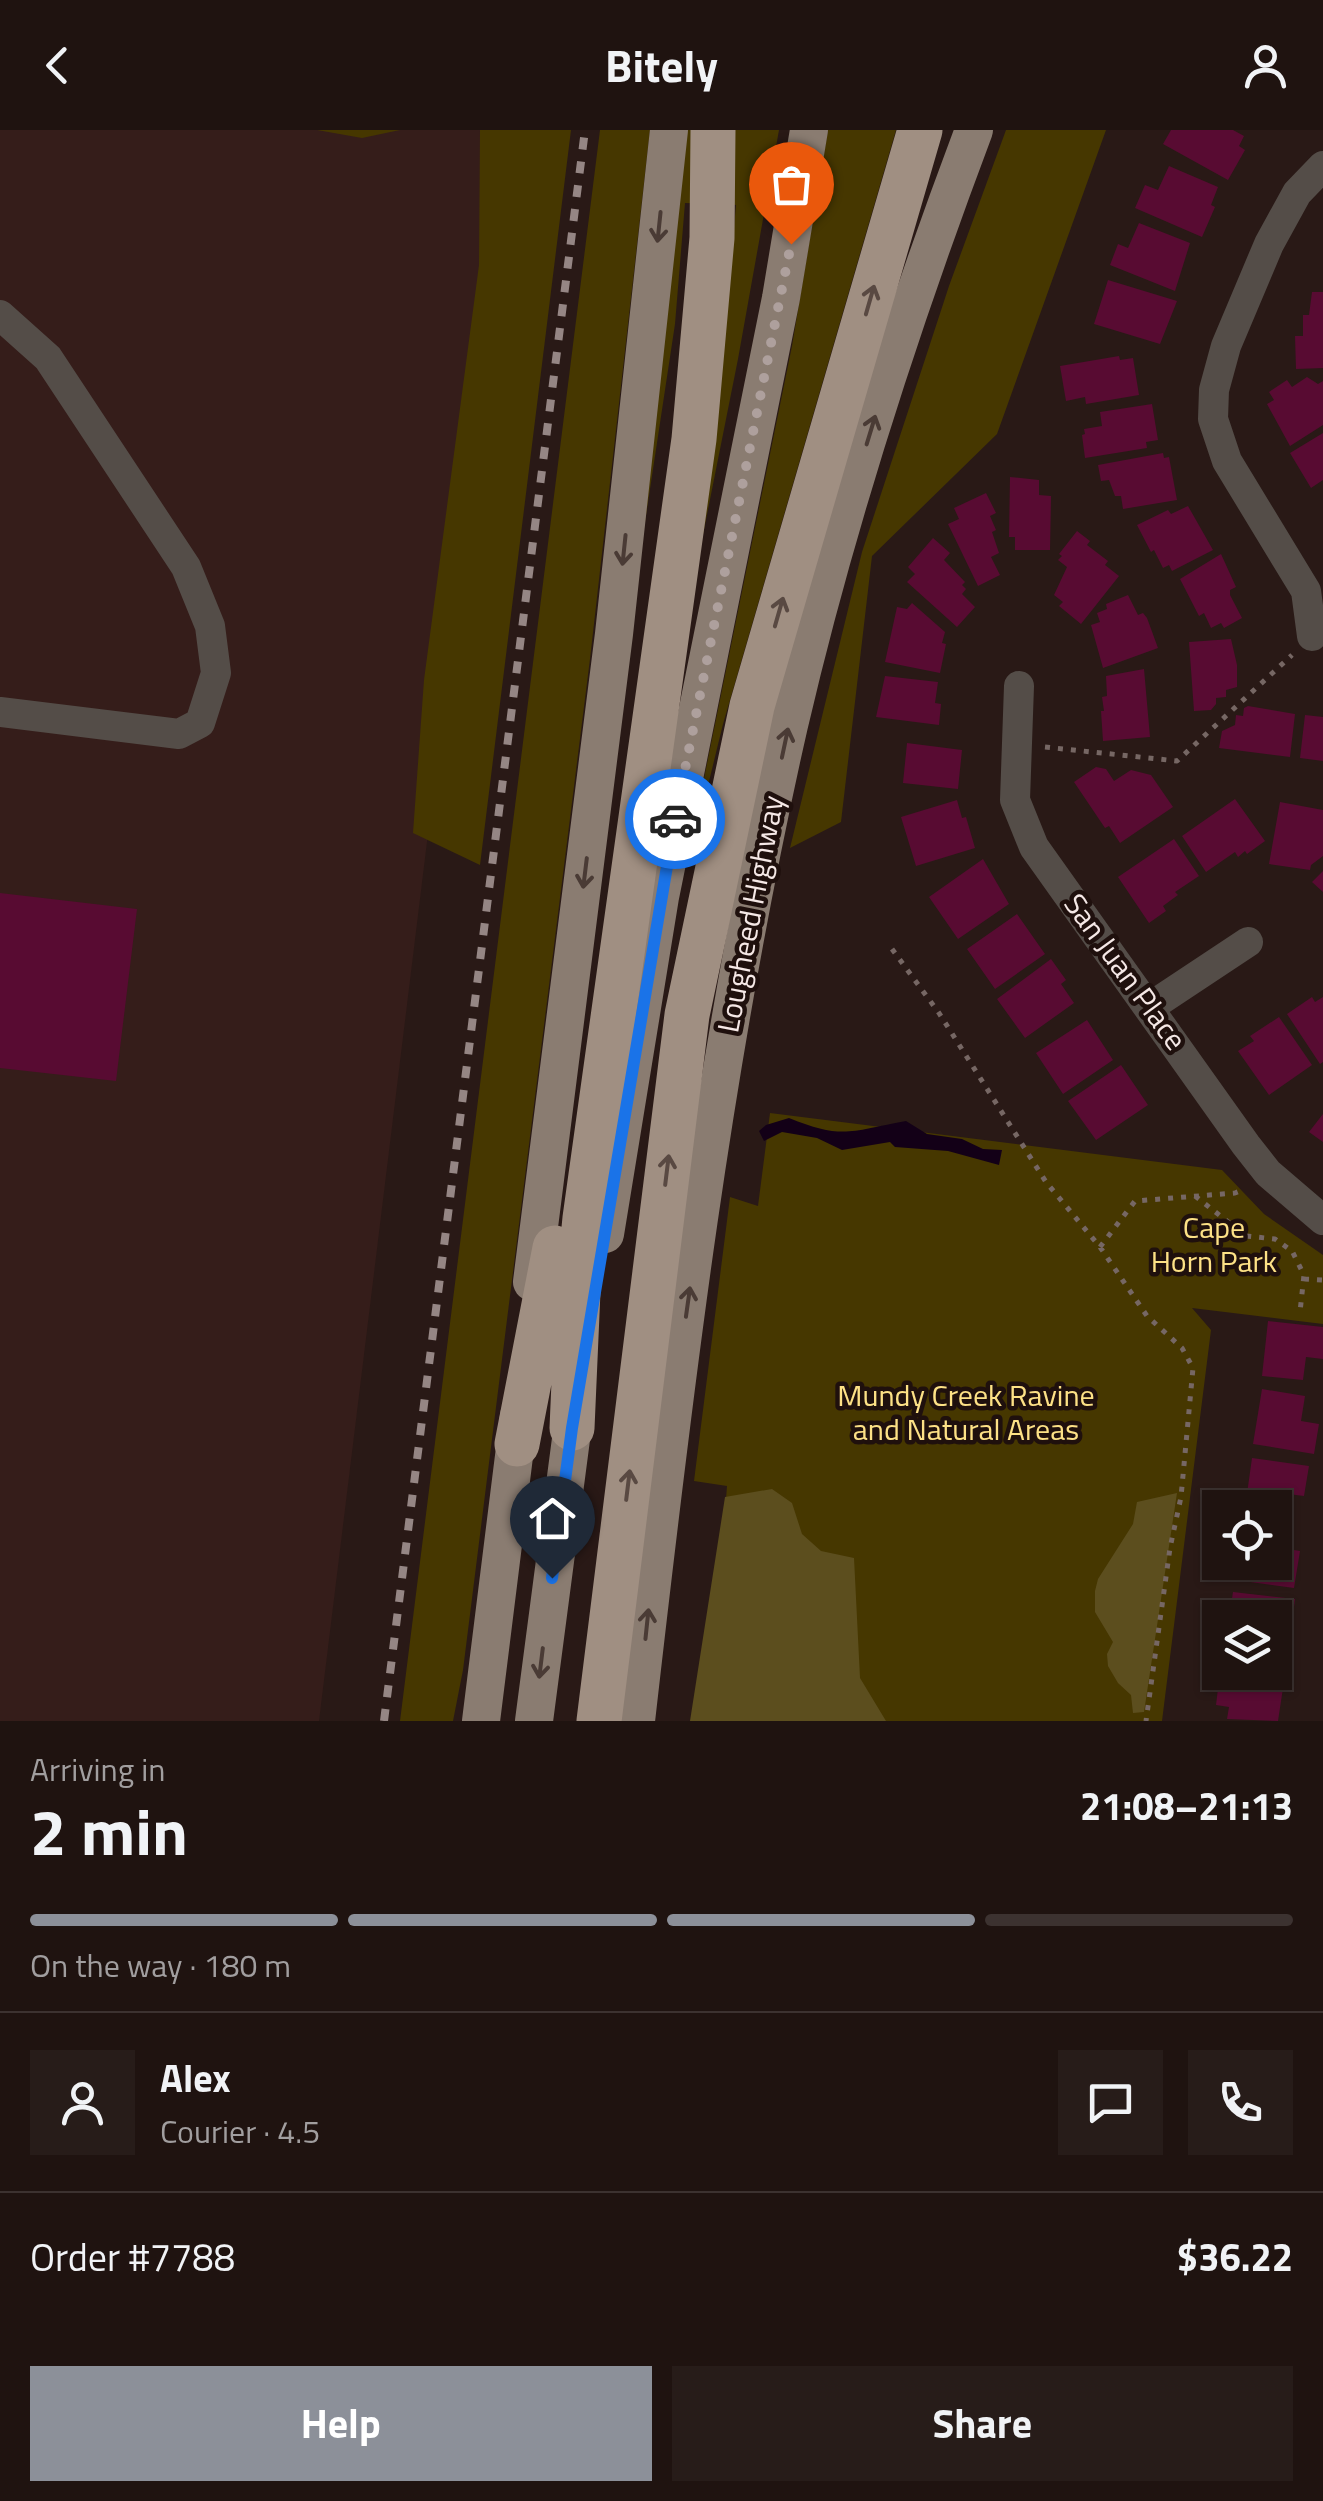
<!DOCTYPE html>
<meta charset="utf-8">
<style>
:root{--surface:#1f1310;--page:#271c19;--text:#f1f3f6;--muted:#a19e9f;--line:#3c3230;--accent:#8c9099}
body{margin:0;font-family:"Titillium Web",sans-serif;background:var(--page);color:var(--text);height:100vh;display:flex;flex-direction:column;font-size:38px;white-space:nowrap}
*{box-sizing:border-box;margin:0}
p{font-size:32px;color:var(--muted)}
.icon{flex:none;width:55px;height:55px;fill:none;stroke:currentColor;stroke-width:2;stroke-linecap:round;stroke-linejoin:round}
.map{position:relative;height:1591px;overflow:hidden}
.panel{display:flex;flex-direction:column;background:var(--surface);flex:1}
.panel>*{flex:none}
.buttons{position:absolute;left:1202px;top:1360px;display:grid;gap:20px}
.buttons a{display:grid;place-items:center;width:90px;height:90px;border-radius:0px;background:var(--surface);box-shadow:0 2px 8px #0004,0 0 0 2px var(--line);font-size:50px}
.pin{position:absolute;display:grid;place-items:center;width:85px;height:85px;color:#fff;margin:-102px -42px;border-radius:50% 50% 50% 0;rotate:-45deg;box-shadow:0 0 10px #0007}
.pin .icon{rotate:45deg}
.courier{position:absolute;display:grid;place-items:center;width:100px;height:100px;margin:-50px;border:8px solid #1a73e8;border-radius:50%;background:#fff;color:#222;box-shadow:0 2px 12px #0007}
.headline em{font-style:normal;font-weight:700}
.headline div{display:flex;flex-direction:column-reverse}
.headline{display:flex;align-items:center;justify-content:space-between;height:170px;padding:0 30px}
h1{font-size:65px;font-weight:700;line-height:75px}
.bar{display:grid;grid-template-columns:repeat(4,1fr);gap:15px 10px;align-content:center;height:120px;padding:0 30px}
.bar i{height:12px;border-radius:8px;background:var(--line)}
.bar .selected{background:var(--accent)}
.bar p{grid-column:span 4}
.line{display:flex;align-items:center;gap:25px;padding:0 30px;border-top:2px solid var(--line)}
.line div{flex:1}
.round{display:grid;place-items:center;flex:none;width:105px;height:105px;border-radius:0px;background:var(--page)}
.button{display:flex;gap:20px;margin-top:auto;padding:20px 30px}
.button a{flex:1;height:115px;border-radius:0px;background:var(--accent);color:#fff;font-size:40px;font-weight:700;line-height:115px;text-align:center}
.button a+a{background:var(--page);color:var(--text)}
header{display:flex;justify-content:space-between;align-items:center;height:130px;padding:0 30px;background:var(--surface);font-size:45px;font-weight:700}
.map>svg:first-child{display:block}
.built{fill:#351d1a}
.green{fill:#463700}
.forest{fill:#5c4e1e}
.water{fill:#130017}
.building{fill:#580b32}
.lines{fill:none;stroke-linecap:round;stroke-linejoin:round}
.path{stroke:#766764;stroke-width:5;stroke-dasharray:5 8;stroke-linecap:butt}
.minor{stroke:#544d48;stroke-width:30}
.major{stroke:#8a7c71;stroke-width:38}
.highway{stroke:#a08f82;stroke-width:45}
.rail{stroke:#958684;stroke-width:8;stroke-dasharray:12 12;stroke-linecap:butt}
.oneway{stroke:#4a3b35}
.oneway2{stroke:#594942}
.done{stroke:#aea09d;stroke-width:10;stroke-dasharray:0 18}
.route{stroke:#1a73e8;stroke-width:12}
.labels{text-anchor:middle;stroke-width:9;stroke-linejoin:round;paint-order:stroke}
.street-label{font-size:30px;fill:#f5e8e6;stroke:#1f100d}
.park-label{font-size:30px;fill:#fde186;stroke:#1f100d}
</style>
<header><svg class="icon" aria-label="back" viewBox="0 0 24 24"><path d="M15 5l-7 7 7 7"/></svg>Bitely<svg class="icon" aria-label="person" viewBox="0 0 24 24"><circle cx="12" cy="8" r="4"/><path d="M4 21q1-7 8-7t8 7"/></svg></header>
<div class="map">
<svg width="1323" height="1591" viewBox="0 0 1323 1591">
<rect width="100%" height="100%" fill="#291916"/>
<!-- built -->
<path class="built" d="M0 0H509L463 419 319 1591H0Z"/>
<!-- green -->
<path class="green" d="M317 0H400L362 8Z
M480 0H571L480 735 413 703 424 550 479 135Z
M600 0H650L590 529 463 1540 453 1591H400Z
M684 0H779L738 229 682 510 728 161 736 75 685 73 675 194 622 544Z
M828 0H896L723 594 703 676 699 673 792 216Z
M1006 0H1106L997 304 872 426 841 692 790 718 862 422 949 156Z
M770 983 1222 1040 1264 1084 1323 1125V1194L1192 1178 1211 1200 1162 1591H709L727 1356 694 1351 730 1067 758 1076Z"/>
<!-- forest -->
<path class="forest" d="M772 1359 792 1373 802 1404 821 1421 854 1428 860 1548 886 1591H690L725 1367Z
M1177 1363 1144 1582 1133 1583 1131 1565 1118 1553 1108 1536 1107 1524 1113 1512 1095 1482V1461L1098 1449 1133 1394 1137 1372Z"/>
<!-- water -->
<path class="water" d="M789 988C843 1010 851 1001 906 991L927 1004 962 1009 983 1019 1002 1020 999 1035 948 1021 895 1017 890 1012 842 1020 817 1008 782 1002 764 1011 759 1001 766 995Z"/>
<!-- building -->
<path class="building" d="M1171 0H1233L1244 6 1239 16 1245 20 1228 50 1163 14Z
M1169 36 1218 57 1211 75 1215 77 1202 107 1135 78 1145 55 1158 60Z
M1139 93 1190 113 1175 161 1110 135 1118 114 1128 118Z
M1108 150 1177 171 1160 214 1094 194Z
M1312 162H1323V238L1296 239 1295 206H1303V185H1309Z
M1119 226 1120 230 1133 228 1139 265 1086 274 1085 267 1066 271 1060 236Z
M1307 247 1318 254 1323 251V295L1290 316 1267 274 1274 270 1269 262 1287 250 1292 257Z
M1152 274 1158 310 1146 312 1147 318 1085 328 1082 305 1085 304 1084 299 1102 296 1100 282Z
M1323 303V350L1311 358 1290 323Z
M1163 323 1164 328 1169 327 1177 370 1123 379 1121 366H1115L1109 350 1101 351 1098 335Z
M1010 347 1039 350V365L1051 366 1050 420H1015V407H1009Z
M986 363 996 383 990 386 996 400 992 402 999 423 991 427 1000 445 978 456 948 394 959 389 954 378Z
M1188 376 1213 420 1172 441 1169 435 1163 438 1154 420 1151 422 1137 395 1168 380 1171 384Z
M1077 401 1090 411 1087 415 1108 431 1105 435 1119 446 1081 494 1059 476 1063 472 1054 465 1067 437 1058 430 1062 426 1059 424Z
M933 408 950 423 944 430 965 452 962 455 966 459 962 464 975 477 957 497 907 452 915 444 908 437Z
M1221 424 1236 457 1230 460V465L1242 488 1224 498 1221 493 1211 498 1204 483 1199 486 1180 449Z
M1128 465 1138 485 1143 483 1147 488 1158 518 1103 538 1091 495 1100 492 1097 483 1107 479 1106 474Z
M912 473 945 502 942 513 946 514 940 543 885 532 897 477 907 479Z
M1231 509 1237 535V557L1226 560V567L1216 568V574L1211 580 1194 581 1189 512Z
M1144 539 1150 607 1103 611 1101 581H1104L1102 567 1107 566 1106 546Z
M885 546 938 552 935 573 941 574 939 595 876 587Z
M1248 576 1295 584 1290 627 1219 618 1222 601 1235 595 1236 585 1243 586 1244 578Z
M1305 585 1323 587V631L1300 628Z
M907 613 962 620 958 659 903 653Z
M1096 637 1106 639 1114 651 1131 640 1151 645 1173 677 1120 713 1109 696 1105 698 1074 652Z
M1235 669 1265 711 1247 724 1245 721 1238 727 1235 722 1206 742 1182 706Z
M957 670 962 688 966 687 975 718 916 736 901 687Z
M1280 672 1323 680V726L1311 735 1310 740 1269 734Z
M1174 709 1199 746 1175 762 1178 765 1163 776 1166 781 1149 793 1118 747Z
M983 729 1009 774 958 809 929 767Z
M1323 741V762L1312 752Z
M0 763 137 779 116 951 0 938Z
M1017 784 1045 824 995 859 967 819Z
M1051 829 1066 850 1061 854 1074 873 1025 908 997 869Z
M1312 867 1315 872 1323 867V932L1320 934 1287 884Z
M1279 887 1312 935 1269 965 1238 921 1254 911 1250 906Z
M1087 890 1113 930 1063 964 1036 923Z
M1121 935 1148 975 1096 1010 1068 971Z
M1323 984V1012L1309 1002Z
M1268 1191 1323 1197V1229L1306 1227 1303 1250 1262 1246Z
M1262 1259 1305 1266 1301 1291 1319 1294 1314 1324 1253 1314Z
M1252 1328 1309 1336 1304 1366 1288 1364 1284 1389 1275 1387V1378H1245Z
M1275 1402 1285 1403 1282 1418 1300 1421 1294 1458 1243 1451 1244 1440 1232 1439 1233 1432H1275Z
M1233 1462 1295 1469 1291 1501 1275 1499V1488H1229Z
M1220 1542H1259L1258 1555 1283 1558 1278 1591 1227 1589 1229 1577 1216 1575Z"/>
<g class="lines">
<!-- path -->
<path class="path" d="M1045 617 1177 631 1292 525
M892 819 939 883 1046 1052 1100 1117 1147 1186 1182 1218 1193 1238 1181 1367 1170 1418 1146 1591
M1195 1066 1246 1106 1275 1109 1292 1121 1304 1145 1300 1182
M1100 1117 1135 1071 1235 1063 1245 1059
M1304 1149 1323 1150"/>
<!-- minor -->
<path class="minor" d="M0 185 48 228 186 437 210 496 216 543 200 593 179 604 0 582
M1312 506 1306 461 1227 331 1213 289 1214 260 1226 216 1269 114 1297 63 1323 36
M1019 556 1015 670 1034 717 1246 1015 1268 1043 1323 1090
M1150 877 1248 812"/>
<!-- major -->
<path class="major" d="M605 1104 660 767 781 168 809 0
M532 1152 614 504 669 0
M481 1591 519 1286
M534 1591 576 1271
M636 1591C674 1257 714 923 789 595 836 393 901 194 974 0"/>
<!-- highway -->
<path class="highway" d="M572 1298 578 1161 585 1088 694 309 712 108 713 0
M517 1314 555 1118
M599 1591 687 885 752 576 920 0"/>
<!-- rail -->
<path class="rail" d="M384 1591 585 0"/>
</g>
<!-- one-way arrows -->
<defs><path id="oneway-shaft" d="M-6 0H5M1.5-3L5.5 0L1.5 3" fill="none" stroke-width="1.6" stroke-linecap="round" stroke-linejoin="round" transform="scale(2.5)"/></defs>
<g class="oneway">
<use href="#oneway-shaft" transform="translate(659 97) rotate(96)"/>
<use href="#oneway-shaft" transform="translate(871 300) rotate(-73)"/>
<use href="#oneway-shaft" transform="translate(624 420) rotate(96)"/>
<use href="#oneway-shaft" transform="translate(785 613) rotate(-78)"/>
<use href="#oneway-shaft" transform="translate(585 743) rotate(97)"/>
<use href="#oneway-shaft" transform="translate(688 1172) rotate(-82)"/>
<use href="#oneway-shaft" transform="translate(647 1494) rotate(-84)"/>
<use href="#oneway-shaft" transform="translate(541 1533) rotate(97)"/>
</g>
<g class="oneway2">
<use href="#oneway-shaft" transform="translate(870 170) rotate(-74)"/>
<use href="#oneway-shaft" transform="translate(779 482) rotate(-74)"/>
<use href="#oneway-shaft" transform="translate(667 1040) rotate(-83)"/>
<use href="#oneway-shaft" transform="translate(628 1355) rotate(-83)"/>
</g>
<g class="lines">
<!-- done -->
<path class="done" d="M675 689 791 114"/>
<!-- route -->
<path class="route" d="M552 1448 572 1298 675 689"/>
</g>
<g class="labels">
<!-- street labels -->
<g class="street-label">
<text transform="translate(751 784) rotate(-79)" y="10">Lougheed Highway</text>
<text transform="translate(1125 842) rotate(54)" y="10">San Juan Place</text>
</g>
<!-- park labels -->
<g class="park-label">
<text x="1214" y="1108">Cape<tspan x="1214" dy="34">Horn Park</tspan></text>
<text x="966" y="1276">Mundy Creek Ravine<tspan x="966" dy="34">and Natural Areas</tspan></text>
</g>
</g>
</svg>
<div class="buttons">
<a><svg class="icon" aria-label="locate" viewBox="0 0 24 24"><circle cx="12" cy="12" r="6"/><path d="M12 2v4M12 18v4M2 12h4M18 12h4"/></svg></a>
<a><svg class="icon" aria-label="layers" viewBox="0 0 24 24"><path d="M12 4l9 5-9 5-9-5zM3 14l9 5 9-5"/></svg></a>
</div>
<div class="pin" style="left:791px;top:114px;background:#ea580c"><svg class="icon" aria-label="bag" viewBox="0 0 24 24"><path d="M5 8h14l-1 12H6zM9 8a3 3 0 0 1 6 0"/></svg></div>
<div class="pin" style="left:552px;top:1448px;background:#1f2937"><svg class="icon" aria-label="home" viewBox="0 0 24 24"><path d="M3 11l9-7 9 7M6 9v11h12V9"/></svg></div>
<div class="courier" style="left:675px;top:689px"><svg class="icon" aria-label="car" viewBox="0 0 24 24"><path d="M5 17H2v-5l4-1 3-4h7l3 4 3 1v5h-3M9 17h6M6 11h13"/><circle cx="7" cy="17" r="2"/><circle cx="17" cy="17" r="2"/></svg></div>
</div>
<section class="panel">
<div class="headline"><div><h1>2 min</h1><p>Arriving in</p></div><em>21:08–21:13</em></div>
<div class="bar"><i class="selected"></i><i class="selected"></i><i class="selected"></i><i></i><p>On the way · 180 m</p></div>
<div class="line" style="height:180px"><a class="round"><svg class="icon" aria-label="person" viewBox="0 0 24 24"><circle cx="12" cy="8" r="4"/><path d="M4 21q1-7 8-7t8 7"/></svg></a><div><b>Alex</b><p>Courier · 4.5</p></div><a class="round"><svg class="icon" aria-label="chat" viewBox="0 0 24 24"><path d="M4 5h16v11H9l-5 4z"/></svg></a><a class="round"><svg class="icon" aria-label="phone" viewBox="0 0 24 24"><path d="M5 4h4l2 5-3 2q2 4 5 5l2-3 5 2v4C11 20 4 13 5 4z"/></svg></a></div>
<div class="line" style="height:130px"><div>Order #7788</div><b>$36.22</b></div>
<div class="button"><a>Help</a><a>Share</a></div>
</section>
